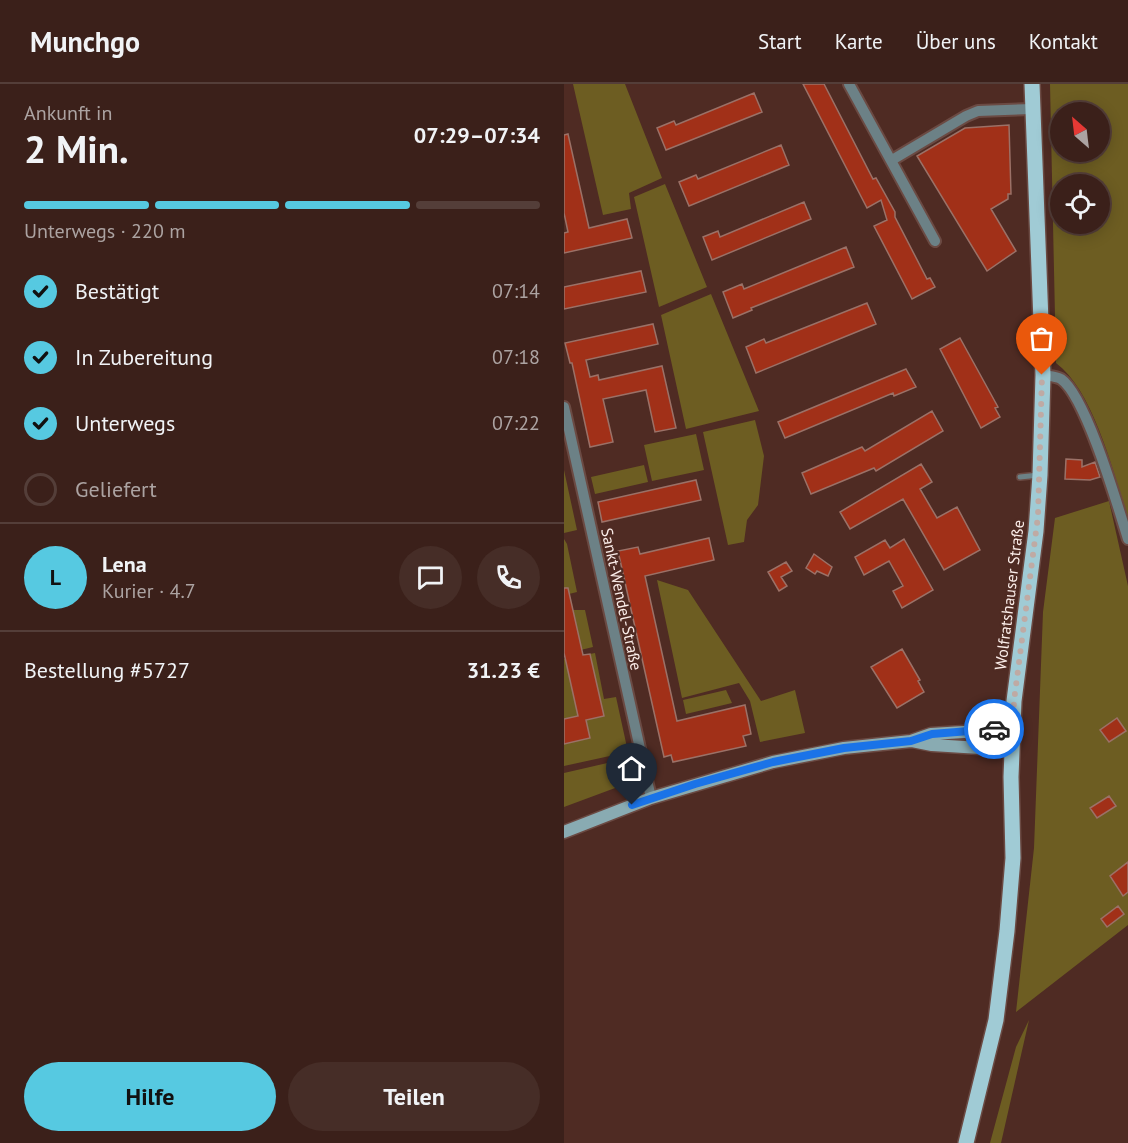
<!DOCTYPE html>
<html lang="de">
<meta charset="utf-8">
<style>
:root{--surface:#3b201a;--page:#462d27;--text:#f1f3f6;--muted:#aca3a2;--line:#543e39;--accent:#56c9e1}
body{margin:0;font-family:"PT Sans",sans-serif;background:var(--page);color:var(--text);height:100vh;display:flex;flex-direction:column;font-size:22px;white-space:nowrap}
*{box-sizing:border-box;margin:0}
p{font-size:20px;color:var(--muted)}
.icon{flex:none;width:33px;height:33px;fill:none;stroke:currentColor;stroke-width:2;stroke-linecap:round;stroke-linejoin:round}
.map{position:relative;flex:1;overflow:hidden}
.details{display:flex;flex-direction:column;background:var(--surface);width:564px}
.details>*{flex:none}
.needle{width:39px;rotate:332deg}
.tools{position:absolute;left:486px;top:18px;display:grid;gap:12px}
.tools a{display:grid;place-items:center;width:60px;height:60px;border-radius:50%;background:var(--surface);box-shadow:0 3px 15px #0003,0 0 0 2px var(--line);font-size:30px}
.pin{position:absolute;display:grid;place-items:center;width:51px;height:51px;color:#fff;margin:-62px -26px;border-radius:50% 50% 50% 0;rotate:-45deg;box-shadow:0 0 6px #0007}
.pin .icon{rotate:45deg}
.courier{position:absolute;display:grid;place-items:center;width:60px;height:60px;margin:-30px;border:4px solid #1a73e8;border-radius:50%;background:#fff;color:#222;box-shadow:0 2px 8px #0007}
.headline em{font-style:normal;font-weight:700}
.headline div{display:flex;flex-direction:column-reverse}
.headline{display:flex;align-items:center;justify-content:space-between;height:102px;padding:0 24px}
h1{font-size:39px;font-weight:700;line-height:45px}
.bar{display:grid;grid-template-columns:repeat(4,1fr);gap:9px 6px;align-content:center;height:72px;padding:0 24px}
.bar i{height:8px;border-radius:4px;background:var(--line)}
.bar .selected{background:var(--accent)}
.bar p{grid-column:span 4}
.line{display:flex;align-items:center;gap:15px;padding:0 24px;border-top:2px solid var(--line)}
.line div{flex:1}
.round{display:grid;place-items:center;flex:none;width:63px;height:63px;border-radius:32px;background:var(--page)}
ol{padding:0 24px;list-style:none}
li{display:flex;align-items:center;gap:18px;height:66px}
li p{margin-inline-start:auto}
li .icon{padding:6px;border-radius:50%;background:var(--accent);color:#111;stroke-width:4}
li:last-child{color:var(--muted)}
li i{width:33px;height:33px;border:3px solid var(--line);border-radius:50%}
.button{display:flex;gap:12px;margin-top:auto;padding:12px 24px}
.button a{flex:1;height:69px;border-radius:36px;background:var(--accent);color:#111;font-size:24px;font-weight:700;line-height:69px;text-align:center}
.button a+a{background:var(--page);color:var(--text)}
header{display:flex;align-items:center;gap:36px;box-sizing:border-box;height:84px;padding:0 30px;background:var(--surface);border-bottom:2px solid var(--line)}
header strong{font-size:28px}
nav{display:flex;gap:33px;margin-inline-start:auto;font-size:21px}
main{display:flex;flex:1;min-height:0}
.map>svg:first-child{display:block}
.green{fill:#6d5d22;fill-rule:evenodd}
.building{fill:#a13018;stroke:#9b7167;stroke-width:1.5}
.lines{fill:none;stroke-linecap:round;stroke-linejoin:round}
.service-casing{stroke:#6b4a43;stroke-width:8}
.minor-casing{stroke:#6b4a43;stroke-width:14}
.secondary-casing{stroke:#6b4a43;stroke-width:15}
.primary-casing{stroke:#6b4a43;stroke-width:18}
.service{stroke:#6c8186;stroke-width:5}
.minor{stroke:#6c8186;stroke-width:10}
.secondary{stroke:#89abb2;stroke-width:12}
.primary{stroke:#a0cbd5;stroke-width:15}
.done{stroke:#bfaaa4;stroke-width:6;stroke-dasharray:0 10.8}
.route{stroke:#1a73e8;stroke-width:8}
.labels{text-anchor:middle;stroke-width:4.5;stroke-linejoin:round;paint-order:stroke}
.street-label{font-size:16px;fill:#fceeea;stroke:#4f2b23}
</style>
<header>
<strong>Munchgo</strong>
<nav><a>Start</a><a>Karte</a><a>Über uns</a><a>Kontakt</a></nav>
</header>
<main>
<section class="details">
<div class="headline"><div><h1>2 Min.</h1><p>Ankunft in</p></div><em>07:29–07:34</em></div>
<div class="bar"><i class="selected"></i><i class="selected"></i><i class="selected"></i><i></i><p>Unterwegs · 220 m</p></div>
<ol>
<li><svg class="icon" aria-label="check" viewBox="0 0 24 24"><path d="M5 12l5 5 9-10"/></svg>Bestätigt<p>07:14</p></li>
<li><svg class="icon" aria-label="check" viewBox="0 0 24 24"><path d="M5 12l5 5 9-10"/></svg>In Zubereitung<p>07:18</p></li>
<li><svg class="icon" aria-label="check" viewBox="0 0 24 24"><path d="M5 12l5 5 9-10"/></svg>Unterwegs<p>07:22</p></li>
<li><i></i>Geliefert</li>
</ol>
<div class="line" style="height:108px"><b class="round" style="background:var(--accent);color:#111">L</b><div><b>Lena</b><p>Kurier · 4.7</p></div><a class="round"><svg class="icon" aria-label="chat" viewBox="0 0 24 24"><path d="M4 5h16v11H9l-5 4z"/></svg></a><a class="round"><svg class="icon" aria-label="phone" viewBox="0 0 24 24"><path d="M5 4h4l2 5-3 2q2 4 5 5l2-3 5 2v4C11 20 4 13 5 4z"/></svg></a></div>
<div class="line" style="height:78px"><div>Bestellung #5727</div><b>31.23 €</b></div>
<div class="button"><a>Hilfe</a><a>Teilen</a></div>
</section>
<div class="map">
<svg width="564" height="1059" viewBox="0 0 564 1059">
<rect width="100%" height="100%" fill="#4f2b23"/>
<!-- green -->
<path class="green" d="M9 0H61L98 94 65 109 67 125 39 131Z
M486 0H564V435C550 391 530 307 492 279ZM496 28H536V68H496ZM496 100H536V140H496Z
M101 100 143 203 95 223 70 113Z
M147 210 195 327 122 345 97 231Z
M191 336 200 372 194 421 183 436 180 458 164 461 139 348Z
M132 350 140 386 88 397 80 361Z
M80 381 84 398 31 410 27 393Z
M0 386 13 446 0 449Z
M545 417 564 502V841L452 928 470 764 479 528 491 434Z
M0 455 3 460 13 508 5 510 9 526H21L29 563 0 570Z
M93 496 124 506 197 617 231 606 241 649 196 658 186 617 175 599 118 614Z
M31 569 40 615 52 613 64 668 0 682V575Z
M162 606 168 619 122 630 119 616Z
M65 674 70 697 0 723V689Z
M465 936 437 1059H426L452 963Z"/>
<!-- building -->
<path class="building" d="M239 0H260L309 95 312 94 331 128V133L363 195 366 194 371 203 348 215 310 142 323 136 317 116 303 124Z
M190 9 198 28 102 66 93 44 110 37 112 41Z
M445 41 447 110H444V115L427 125 452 167 423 187 353 72 401 44Z
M4 50 25 144 63 135 68 154 0 169V149L4 148 0 129V51Z
M217 61 225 81 125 122 115 98 132 91 134 95Z
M240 118 247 135 148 176 139 153 154 147 156 153Z
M282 163 290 183 187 224 188 226 169 234 159 208 178 200 180 205Z
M77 187 82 208 0 225V203Z
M303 219 312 240 192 289 182 263 200 255 202 259Z
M89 240 94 260 22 276 26 293 34 291 35 296 98 282 112 344 91 348 82 306 39 315 49 358 26 363 8 279H6L1 259Z
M396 254 434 323 431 324 436 333 417 344 376 265Z
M342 285 352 303 330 312 329 309 221 354 214 338Z
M368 327 379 347 312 387 310 384 247 410 238 389 298 363 301 367Z
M502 375 518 376V383L531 378 536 393 526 396 501 395Z
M357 380 368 398 356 405 373 434 393 423 416 466 380 486 339 415 286 445 276 428Z
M132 396 137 416 38 438 34 418Z
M145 454 150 476 81 492 113 637 181 621 187 650 179 652 182 662 109 678 107 671 100 673 54 467 74 463 76 470Z
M340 455 369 506 338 524 329 507 339 502 325 477 300 491 291 473 321 456 326 464Z
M250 470 268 483 264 492 253 487 251 490 242 484Z
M222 478 228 487 217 493 223 502 215 507 204 488Z
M0 504H4L19 571 26 570 40 632 22 636 26 654 0 660V635L14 632 0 569Z
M338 565 356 596 354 597 360 608 333 624 307 583Z
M553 634 562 647 545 658 536 646Z
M545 712 552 722 533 734 526 724Z
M564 778V808L559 812 546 792Z
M554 822 560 830 543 843 537 835Z"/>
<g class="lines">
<defs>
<path id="service" d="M456 393 475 391"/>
<path id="minor" d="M285 0 371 157
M328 76 402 32 414 27 469 25
M479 291C484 292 492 292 497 295 522 312 554 423 564 455
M0 323 87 714"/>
<path id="secondary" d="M348 657 368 661 448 666
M0 748 87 714 209 678 280 664 347 657 367 650 449 645"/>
<path id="primary" d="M402 1059 432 936 443 847 449 774 447 693 450 617 472 447 476 391 479 291 468 0"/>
</defs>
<!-- service casing -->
<use href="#service" class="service-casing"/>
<!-- minor casing -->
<use href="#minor" class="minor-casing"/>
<!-- secondary casing -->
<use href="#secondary" class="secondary-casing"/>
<!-- primary casing -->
<use href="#primary" class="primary-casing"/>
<!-- service -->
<use href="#service" class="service"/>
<!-- minor -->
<use href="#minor" class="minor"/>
<!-- secondary -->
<use href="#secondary" class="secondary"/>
<!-- primary -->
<use href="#primary" class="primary"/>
</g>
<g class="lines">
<!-- done -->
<path class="done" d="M430 645H449L450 617 474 432 478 291"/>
<!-- route -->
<path class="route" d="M68 721 131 700 209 678 280 664 347 657 368 650 430 645"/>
</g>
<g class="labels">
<!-- street labels -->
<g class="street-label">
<text transform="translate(445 511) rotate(-83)" y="6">Wolfratshauser Straße</text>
<text transform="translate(58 515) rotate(78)" y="6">Sankt-Wendel-Straße</text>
</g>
</g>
</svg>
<div class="tools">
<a><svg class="needle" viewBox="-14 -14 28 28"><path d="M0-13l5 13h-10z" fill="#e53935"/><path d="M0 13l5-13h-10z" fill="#aca3a2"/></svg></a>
<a><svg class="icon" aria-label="locate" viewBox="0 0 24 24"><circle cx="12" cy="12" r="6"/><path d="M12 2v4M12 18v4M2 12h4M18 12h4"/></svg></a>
</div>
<div class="pin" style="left:478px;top:291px;background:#ea580c"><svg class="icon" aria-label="bag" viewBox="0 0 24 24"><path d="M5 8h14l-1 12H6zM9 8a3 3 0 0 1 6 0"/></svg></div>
<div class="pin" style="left:68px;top:721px;background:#1f2937"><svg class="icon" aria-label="home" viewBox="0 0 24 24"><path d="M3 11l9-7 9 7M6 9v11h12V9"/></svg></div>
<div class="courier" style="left:430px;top:645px"><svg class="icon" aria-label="car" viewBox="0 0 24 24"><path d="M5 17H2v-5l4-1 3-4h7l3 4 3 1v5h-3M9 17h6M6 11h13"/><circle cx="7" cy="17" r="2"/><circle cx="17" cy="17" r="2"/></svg></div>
</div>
</main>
